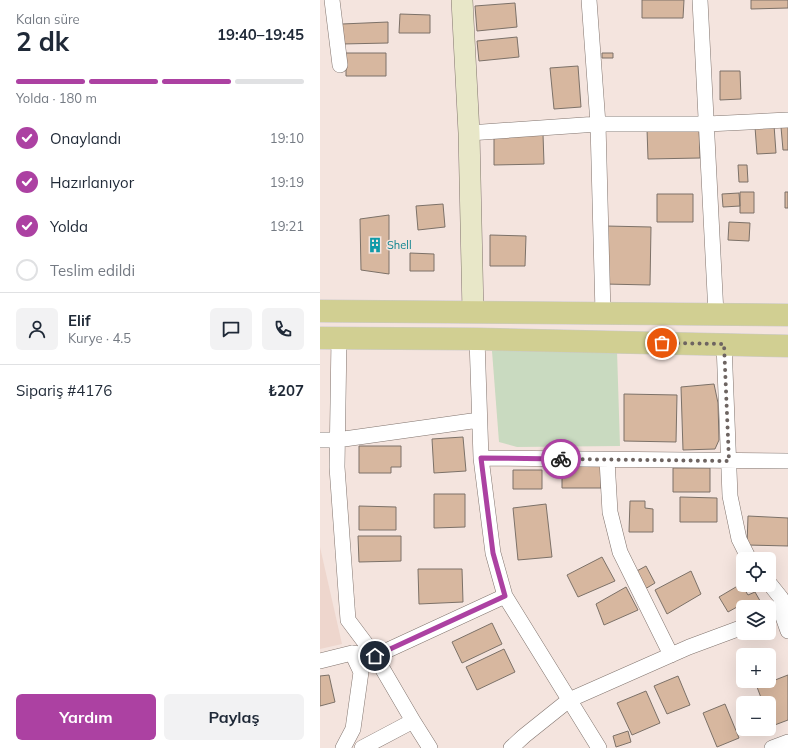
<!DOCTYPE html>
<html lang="tr">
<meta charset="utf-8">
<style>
:root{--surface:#fff;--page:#f2f2f3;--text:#1f2937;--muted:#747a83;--line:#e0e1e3;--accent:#ac41a2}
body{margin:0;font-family:Mulish,sans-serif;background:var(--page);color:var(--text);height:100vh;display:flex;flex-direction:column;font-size:15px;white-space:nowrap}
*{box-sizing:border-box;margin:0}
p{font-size:13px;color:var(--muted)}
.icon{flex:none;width:22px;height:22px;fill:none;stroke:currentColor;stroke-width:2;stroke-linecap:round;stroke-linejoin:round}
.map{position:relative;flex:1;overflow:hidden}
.panel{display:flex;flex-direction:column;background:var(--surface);width:320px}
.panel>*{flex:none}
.buttons{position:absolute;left:416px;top:552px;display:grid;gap:8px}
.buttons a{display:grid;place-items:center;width:40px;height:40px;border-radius:6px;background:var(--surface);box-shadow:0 4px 16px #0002;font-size:20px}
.pin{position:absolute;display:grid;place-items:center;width:34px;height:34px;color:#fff;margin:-17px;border:2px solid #fff;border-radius:50%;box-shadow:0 1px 4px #0007}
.courier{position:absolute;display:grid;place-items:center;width:40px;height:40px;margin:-20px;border:3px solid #ac41a2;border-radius:50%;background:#fff;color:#222;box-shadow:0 1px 5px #0007}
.summary em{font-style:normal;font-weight:700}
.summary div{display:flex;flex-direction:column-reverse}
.summary{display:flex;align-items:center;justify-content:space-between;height:68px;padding:0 16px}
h1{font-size:26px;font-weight:700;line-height:30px}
.bar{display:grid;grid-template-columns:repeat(4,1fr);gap:6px 4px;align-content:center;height:48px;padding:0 16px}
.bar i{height:5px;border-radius:3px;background:var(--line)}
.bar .on{background:var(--accent)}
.bar p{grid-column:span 4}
.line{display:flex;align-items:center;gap:10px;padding:0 16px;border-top:1px solid var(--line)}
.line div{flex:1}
.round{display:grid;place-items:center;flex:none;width:42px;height:42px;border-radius:6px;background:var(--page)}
ol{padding:0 16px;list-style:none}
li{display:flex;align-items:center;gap:12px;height:44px}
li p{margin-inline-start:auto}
li .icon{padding:4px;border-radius:50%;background:var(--accent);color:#fff;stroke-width:4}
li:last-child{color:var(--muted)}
li i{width:22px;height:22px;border:2px solid var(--line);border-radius:50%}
.action{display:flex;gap:8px;margin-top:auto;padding:8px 16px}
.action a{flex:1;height:46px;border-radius:6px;background:var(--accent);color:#fff;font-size:16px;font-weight:700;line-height:46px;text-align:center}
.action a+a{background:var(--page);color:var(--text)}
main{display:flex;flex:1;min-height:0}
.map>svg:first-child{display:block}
.built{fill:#eed6cd}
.green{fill:#c9dac0}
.building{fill:#d7b79f;stroke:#7c7168}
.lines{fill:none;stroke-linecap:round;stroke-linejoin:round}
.street-casing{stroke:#81746e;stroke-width:16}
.secondary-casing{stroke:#81746e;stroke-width:22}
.primary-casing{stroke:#cac9c9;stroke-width:23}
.street{stroke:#fff;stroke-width:15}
.secondary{stroke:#e8e7c8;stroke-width:21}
.primary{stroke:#d1cf92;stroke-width:22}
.done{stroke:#6d6461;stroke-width:4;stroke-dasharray:0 7.2}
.route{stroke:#ac41a2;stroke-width:5}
.labels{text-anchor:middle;stroke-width:3;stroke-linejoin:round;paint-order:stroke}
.culture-label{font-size:11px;fill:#0d838f;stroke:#f4e4de;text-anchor:start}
</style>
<main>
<section class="panel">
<div class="summary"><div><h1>2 dk</h1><p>Kalan süre</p></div><em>19:40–19:45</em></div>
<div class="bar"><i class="on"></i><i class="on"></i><i class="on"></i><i></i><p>Yolda · 180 m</p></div>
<ol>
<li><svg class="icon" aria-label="check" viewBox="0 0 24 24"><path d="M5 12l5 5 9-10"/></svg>Onaylandı<p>19:10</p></li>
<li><svg class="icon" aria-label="check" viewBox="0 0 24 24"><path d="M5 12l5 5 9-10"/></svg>Hazırlanıyor<p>19:19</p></li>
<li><svg class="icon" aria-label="check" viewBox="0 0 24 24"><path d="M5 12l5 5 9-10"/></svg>Yolda<p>19:21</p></li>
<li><i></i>Teslim edildi</li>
</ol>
<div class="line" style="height:72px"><a class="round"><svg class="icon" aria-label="person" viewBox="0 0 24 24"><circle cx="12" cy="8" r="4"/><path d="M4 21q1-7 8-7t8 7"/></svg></a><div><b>Elif</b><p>Kurye · 4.5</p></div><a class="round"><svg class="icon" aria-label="chat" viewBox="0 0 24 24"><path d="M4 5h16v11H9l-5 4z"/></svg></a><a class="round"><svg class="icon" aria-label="phone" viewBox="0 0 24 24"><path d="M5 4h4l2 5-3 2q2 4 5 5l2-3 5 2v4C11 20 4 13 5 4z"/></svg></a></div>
<div class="line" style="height:52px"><div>Sipariş #4176</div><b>₺207</b></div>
<div class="action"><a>Yardım</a><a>Paylaş</a></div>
</section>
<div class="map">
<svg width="468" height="748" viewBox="0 0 468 748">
<rect width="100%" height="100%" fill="#f4e4de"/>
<!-- built -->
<path class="built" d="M0 547 22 644 0 649Z"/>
<!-- green -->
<path class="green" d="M172 351H297L300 446 197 447 179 442Z"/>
<!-- building -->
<path class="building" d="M322 0H364L363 18H322Z
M431 0H468V8L431 9Z
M195 3 197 27 157 31 155 6Z
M80 14 110 15V33H79Z
M68 22V43L22 44V24Z
M197 37 199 57 159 61 157 41Z
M26 53H66V76H26Z
M282 53H293V58H282Z
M258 66 261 107 234 109 230 68Z
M400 71H420L421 99 400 100Z
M454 125 456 153 437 154 435 127Z
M461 127H468V150H463Z
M379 128 380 158 328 159 327 129Z
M174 134H223L224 164 174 165Z
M418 165H427L428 182H419Z
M420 192H434V213H420Z
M465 192H468V208H465Z
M419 193 420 206 403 207 402 194Z
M337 194H373V222H337Z
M123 204 125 227 98 230 96 206Z
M69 215V274L41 270 40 219Z
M409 222 430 223 429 241 408 240Z
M286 226 331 227 330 285 285 284Z
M170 235 206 236 205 266H170Z
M90 253 114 254V271H90Z
M394 384 398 403 399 440 395 449 363 450 361 387Z
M304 394 357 395 356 442 304 441Z
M143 437 146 471 114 473 112 439Z
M39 446H81V467H71V473H39Z
M242 464H281V488H242Z
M353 468H390V492H353Z
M193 470H222V489H193Z
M114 494H145V527L114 528Z
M360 497 397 498V522H360Z
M310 501H325V508L333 509V532H309Z
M226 504 232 557 198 560 193 508Z
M39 506 76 507V530H39Z
M428 516 468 518V546L427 545Z
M38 536H81V561L39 562Z
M282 557 295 581 258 597 247 575Z
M326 566 335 583 325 589 315 572Z
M98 569H142L143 602 99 604Z
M371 571 381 594 347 614 335 590Z
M421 584 428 595 435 592 443 606 428 607 426 602 408 612 399 597Z
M306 587 318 610 284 625 276 604Z
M172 623 182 644 142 663 132 642Z
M184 649 195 672 157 690 146 667Z
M9 675 15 702 0 706V676Z
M468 675V720L452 726 449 719V703H443L437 687Z
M358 676 370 705 347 714 334 686Z
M326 691 340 723 312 735 297 703Z
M405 704 419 738 397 747 383 713Z
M308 731 311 742 296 747 293 736Z"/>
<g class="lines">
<defs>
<path id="street" d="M12 0 20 65
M269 0 278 124 283 313
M380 0 396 314
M149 133 278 124H387L468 120
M19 338 17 467 28 620 55 656 93 721 42 748
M157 339 161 458 173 553 185 596 279 748
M404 344 410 496 419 539 429 559
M0 440H17L159 420
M161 458 468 461
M287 460 290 512 300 552 351 655
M449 583 461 598 462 614 468 631
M0 661 32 653 55 656 185 596
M93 721 110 748
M23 748 33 729 41 672 32 653
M191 748 204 736 249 700 369 647 423 627
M452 748 468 742"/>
<path id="secondary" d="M142 0 149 133 153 312"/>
<path id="primary" d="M0 311 468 315
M0 338 157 339 468 346"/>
</defs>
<!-- street casing -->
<use href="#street" class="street-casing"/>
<!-- secondary casing -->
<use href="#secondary" class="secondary-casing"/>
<!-- primary casing -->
<use href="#primary" class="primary-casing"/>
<!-- street -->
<use href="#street" class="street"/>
<!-- secondary -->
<use href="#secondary" class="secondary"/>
<!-- primary -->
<use href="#primary" class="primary"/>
</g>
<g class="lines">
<!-- done -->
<path class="done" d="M241 459 409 461 404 344 342 343"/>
<!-- route -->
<path class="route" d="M55 656 185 596 173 553 161 458 241 459"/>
</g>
<!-- icons -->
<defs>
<symbol id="building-bare" viewBox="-9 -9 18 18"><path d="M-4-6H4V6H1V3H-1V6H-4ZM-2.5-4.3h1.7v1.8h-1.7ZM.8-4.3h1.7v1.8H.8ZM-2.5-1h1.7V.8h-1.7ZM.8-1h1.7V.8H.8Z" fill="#0f9aa8" stroke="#f4e4de" stroke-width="2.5" paint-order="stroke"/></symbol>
</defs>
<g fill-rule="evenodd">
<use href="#building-bare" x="44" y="234" width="22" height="22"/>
</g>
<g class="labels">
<!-- culture labels -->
<g class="culture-label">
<text x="67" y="249">Shell</text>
</g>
</g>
</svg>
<div class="buttons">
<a><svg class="icon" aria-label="locate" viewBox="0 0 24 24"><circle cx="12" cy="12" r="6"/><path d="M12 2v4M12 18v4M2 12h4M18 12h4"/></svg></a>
<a><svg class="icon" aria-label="layers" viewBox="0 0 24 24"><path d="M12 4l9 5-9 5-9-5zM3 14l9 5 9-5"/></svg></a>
<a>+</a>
<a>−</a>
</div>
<div class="pin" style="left:342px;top:343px;background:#ea580c"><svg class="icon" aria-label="bag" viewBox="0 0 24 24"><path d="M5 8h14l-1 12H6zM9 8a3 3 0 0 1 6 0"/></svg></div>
<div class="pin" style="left:55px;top:656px;background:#1f2937"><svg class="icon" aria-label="home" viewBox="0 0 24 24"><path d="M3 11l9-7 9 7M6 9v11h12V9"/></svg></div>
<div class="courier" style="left:241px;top:459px"><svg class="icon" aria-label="bike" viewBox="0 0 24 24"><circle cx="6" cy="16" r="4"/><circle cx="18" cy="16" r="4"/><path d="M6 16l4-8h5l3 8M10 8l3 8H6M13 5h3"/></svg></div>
</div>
</main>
